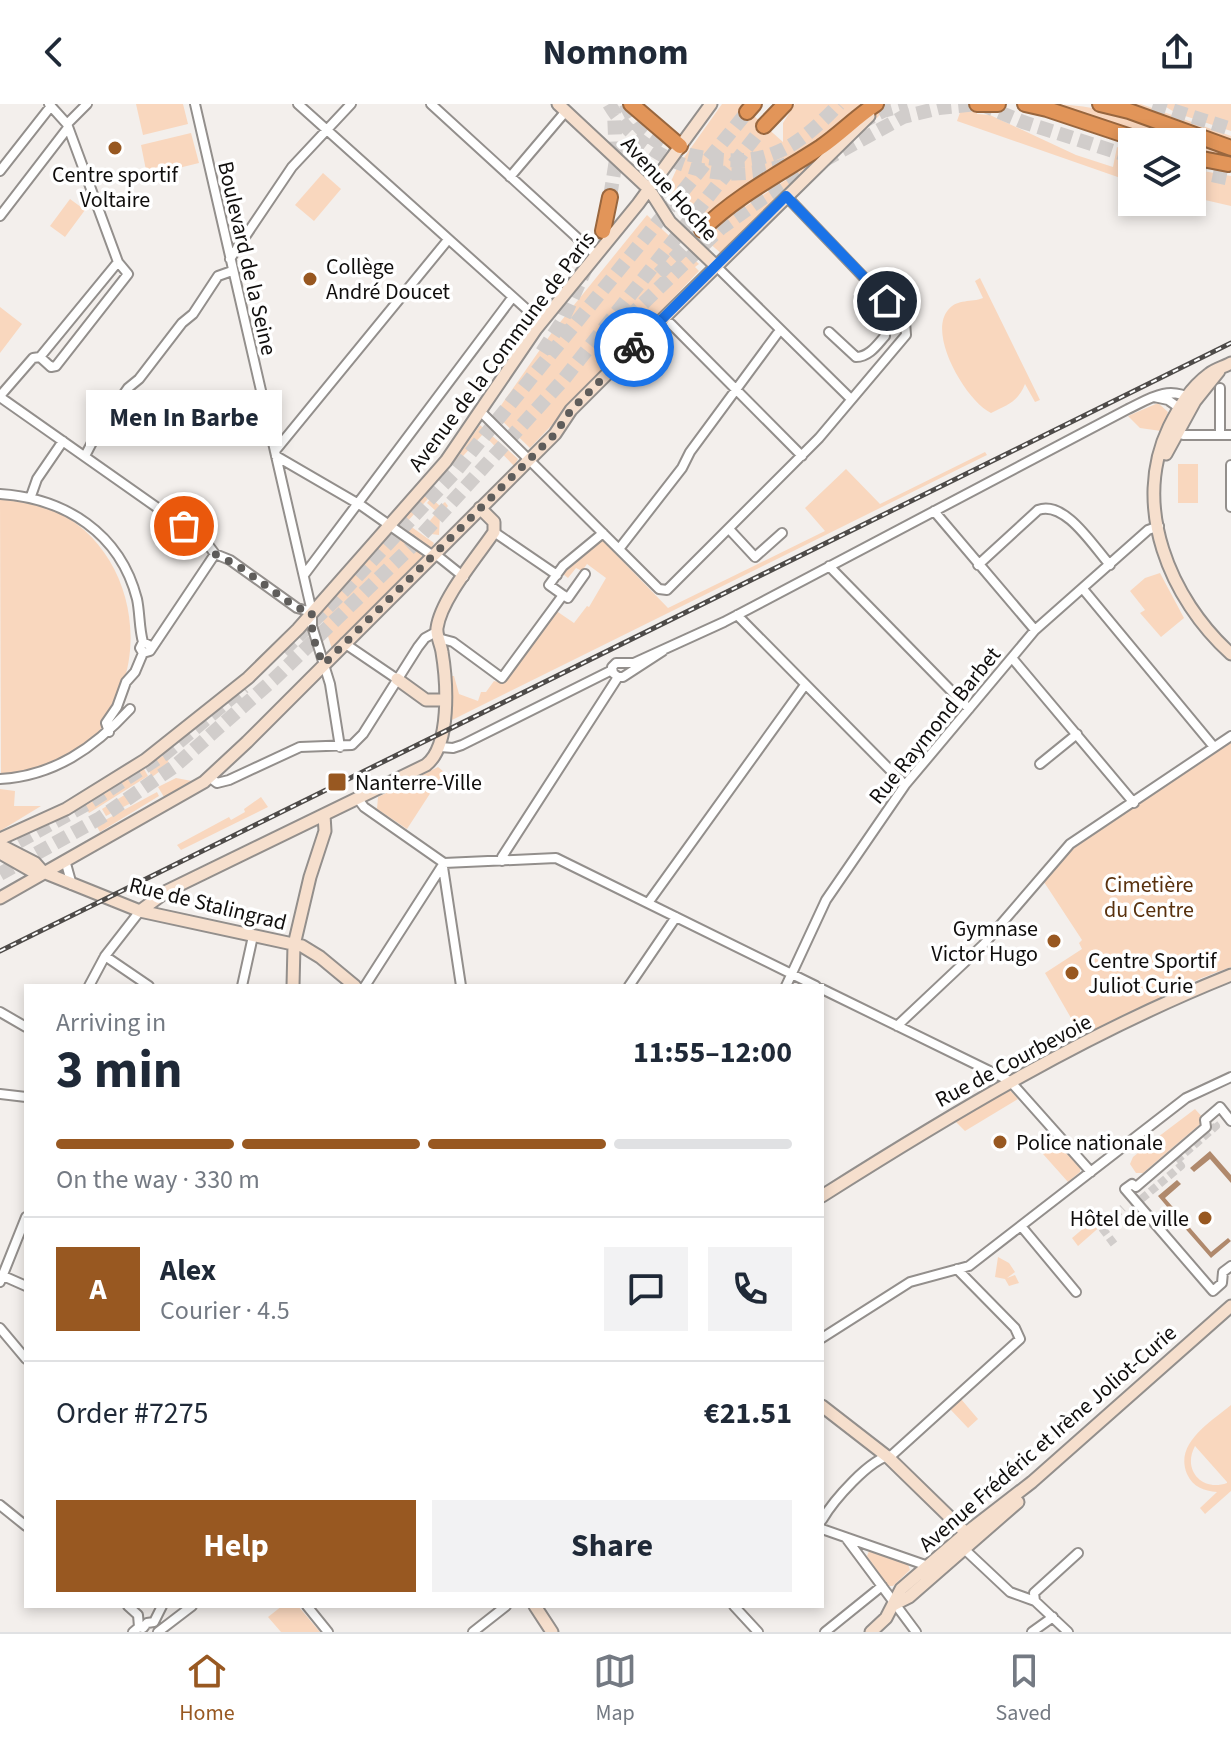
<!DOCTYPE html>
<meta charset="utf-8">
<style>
:root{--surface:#fff;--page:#f2f2f3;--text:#1f2937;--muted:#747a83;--line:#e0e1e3;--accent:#985821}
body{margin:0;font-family:"Source Sans 3",sans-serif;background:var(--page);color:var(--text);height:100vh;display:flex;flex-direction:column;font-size:30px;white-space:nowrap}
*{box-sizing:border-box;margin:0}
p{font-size:26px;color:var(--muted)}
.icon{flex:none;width:44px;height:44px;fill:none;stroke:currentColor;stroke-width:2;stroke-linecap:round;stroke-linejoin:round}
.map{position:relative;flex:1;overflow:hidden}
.details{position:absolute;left:24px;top:880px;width:800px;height:624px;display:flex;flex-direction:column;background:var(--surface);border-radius:0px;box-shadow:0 4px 12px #0003}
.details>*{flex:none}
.controls{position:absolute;left:1118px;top:24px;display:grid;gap:16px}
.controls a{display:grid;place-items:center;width:88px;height:88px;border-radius:0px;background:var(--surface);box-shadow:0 4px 12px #0003;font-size:40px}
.pin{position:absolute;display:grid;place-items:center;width:68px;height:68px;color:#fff;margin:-34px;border:4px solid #fff;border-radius:50%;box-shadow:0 2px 8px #0007}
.courier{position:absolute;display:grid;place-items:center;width:80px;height:80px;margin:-40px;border:6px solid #1a73e8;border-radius:50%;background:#fff;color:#222;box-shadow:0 2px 10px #0007}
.bubble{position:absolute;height:56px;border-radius:0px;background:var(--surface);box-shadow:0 4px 12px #0003;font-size:26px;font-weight:700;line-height:56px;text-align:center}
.headline em{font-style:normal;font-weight:700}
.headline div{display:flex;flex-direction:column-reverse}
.headline{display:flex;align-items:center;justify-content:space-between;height:136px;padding:0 32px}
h1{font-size:52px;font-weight:700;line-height:60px}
.bar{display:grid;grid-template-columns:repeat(4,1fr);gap:12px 8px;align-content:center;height:96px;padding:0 32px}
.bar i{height:10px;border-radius:6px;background:var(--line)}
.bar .on{background:var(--accent)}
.bar p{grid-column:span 4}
.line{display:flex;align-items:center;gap:20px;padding:0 32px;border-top:2px solid var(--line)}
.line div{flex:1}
.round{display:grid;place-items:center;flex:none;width:84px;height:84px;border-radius:0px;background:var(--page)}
.primary-button{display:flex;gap:16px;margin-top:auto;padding:16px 32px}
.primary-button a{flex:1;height:92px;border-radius:0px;background:var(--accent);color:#fff;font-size:32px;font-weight:700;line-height:92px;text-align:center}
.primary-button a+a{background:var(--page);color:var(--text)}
header{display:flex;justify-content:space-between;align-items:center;height:104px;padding:0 32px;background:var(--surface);font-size:36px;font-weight:700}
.dock{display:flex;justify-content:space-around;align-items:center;height:112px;border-top:2px solid var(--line);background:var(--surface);font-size:22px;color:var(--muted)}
.dock a{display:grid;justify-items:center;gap:4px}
.dock .on{color:var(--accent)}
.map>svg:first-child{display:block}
.green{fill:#f9d7be;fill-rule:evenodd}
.water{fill:#b0896c}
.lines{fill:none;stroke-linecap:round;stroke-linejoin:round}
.street-tunnel{stroke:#d1cdcb;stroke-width:8;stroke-dasharray:8 4;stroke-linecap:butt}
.highway-tunnel{stroke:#d1cdcb;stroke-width:14;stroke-dasharray:14 7;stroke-linecap:butt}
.street-casing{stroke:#938f8c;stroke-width:12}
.secondary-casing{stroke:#938f8c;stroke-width:15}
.highway-casing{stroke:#98663e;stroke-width:18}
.street{stroke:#fff;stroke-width:8}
.secondary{stroke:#f6dfcd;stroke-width:11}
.highway{stroke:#e29559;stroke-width:14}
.rail-casing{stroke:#4e4b49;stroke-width:5}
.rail{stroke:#fff;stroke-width:2;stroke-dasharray:6;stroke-linecap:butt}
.done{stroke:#5f5d5b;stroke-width:8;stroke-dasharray:0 14.4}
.route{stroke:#1a73e8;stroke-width:10}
.poi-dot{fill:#985821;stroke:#fff;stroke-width:3}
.labels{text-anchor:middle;stroke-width:7;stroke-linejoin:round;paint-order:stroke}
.poi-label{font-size:22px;fill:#100e0d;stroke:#fff;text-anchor:start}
.street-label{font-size:22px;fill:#100e0d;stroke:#fff}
.park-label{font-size:22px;fill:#59310e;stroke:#fff}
</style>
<header><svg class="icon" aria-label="back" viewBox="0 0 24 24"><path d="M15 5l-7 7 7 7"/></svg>Nomnom<svg class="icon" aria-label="share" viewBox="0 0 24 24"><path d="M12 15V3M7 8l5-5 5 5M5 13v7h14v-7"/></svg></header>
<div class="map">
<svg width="1231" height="1528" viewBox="0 0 1231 1528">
<rect width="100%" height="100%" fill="#f3efec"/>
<!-- green -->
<path class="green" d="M136 0H183L188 20 143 31Z
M722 0H746L744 3 783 38V19L795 0H867L827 37 701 123 709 130 723 117 817 56 785 89 781 88 773 93 774 100 722 150 695 127 700 122 670 94 667 86 678 62Z
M885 0H891L801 89 798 85Z
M963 0H976L977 10 990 11 1076 51 1113 63 1117 43 1132 49V78L957 17Z
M1048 0C1111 0 1171 27 1229 47L1228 54 1192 48V38H1160Z
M1120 0H1141L1231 32V36Z
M1161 0H1231V27L1176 9Z
M191 29 199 59 150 71 146 66 141 41Z
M1192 65 1231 72V102L1192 93Z
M323 69 341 85 314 117 295 101Z
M70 95 85 106 65 133 50 122Z
M647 111 699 160 695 163 699 167 530 344 495 310 553 227Z
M980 174 1040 296 1035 298 1025 280C1018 298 1007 301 991 309 967 298 927 231 948 206 958 194 971 199 983 194L975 177Z
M0 203 22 220 0 249Z
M1158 299 1168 308 1161 327 1140 324 1128 312Z
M480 321 518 355 514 362 483 330 454 362V358Z
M985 348 987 351 450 617V572H454L459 590 478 597 481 588H486L494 577 503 579 555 506 574 519 587 502 589 503 606 474 587 460 582 467 576 464 568 474 563 470 602 436 668 504 825 427 805 404 846 365 880 400Z
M1178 360H1198V399H1178Z
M430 382 436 386 406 419 434 439 431 445 398 421V417Z
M0 394C12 396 25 396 36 399 114 423 148 511 122 583 115 602 106 622 91 636 67 658 32 667 1 671Z
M431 394 440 402 445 398 448 402 440 412 439 431 431 430 424 424 437 408 427 399Z
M389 429H395L425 454 332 545 320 507Z
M1160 469 1184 514 1161 533 1140 509 1145 506 1130 487 1145 474Z
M1231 638V863L1199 875 1130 910 1128 909 1082 933 1045 869 1082 845 1079 839 1082 836 1044 778 1071 746Z
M171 646 167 662 152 673 147 663Z
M438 663 444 668 407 725 377 705 378 693Z
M144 665 148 672 89 709 85 702Z
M176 674 192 677 164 693 158 683Z
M0 685 15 687 14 702H41L0 727Z
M157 688 159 692 100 728 96 721Z
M126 690 131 699 106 712 102 705Z
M261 693 268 703 181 746 177 741 229 713 231 716 245 708 244 705Z
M1008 984 1018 995 965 1027 954 1016Z
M1195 1005 1205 1016 1143 1069H1136L1130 1060 1133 1053 1153 1037 1157 1040 1161 1037 1158 1033Z
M1057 1039 1080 1064V1068L1068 1078 1043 1050Z
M1097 1113 1103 1120 1078 1142 1072 1134Z
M998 1153 1009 1159 1015 1168 1007 1174 1015 1171 1019 1179 1009 1182 1005 1175 995 1173Z
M961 1295 978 1315 968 1324 950 1305Z
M1231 1301V1387L1205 1410 1200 1404 1217 1388C1204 1387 1193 1383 1187 1370 1174 1339 1211 1318 1231 1301ZM1195 1342 1227 1378V1379C1202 1388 1182 1366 1195 1342Z
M869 1447 908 1460 910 1466 893 1482H888L867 1452Z
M282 1502H298L320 1528H281L268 1513Z"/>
<!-- water -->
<path class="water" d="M1210 1047 1231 1071V1079L1210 1055 1194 1068 1190 1064Z
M1177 1076 1181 1080 1165 1094 1184 1116 1181 1119 1158 1092Z
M1185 1118 1211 1148 1228 1134 1231 1137 1211 1154 1182 1121Z"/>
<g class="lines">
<!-- street-tunnel -->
<path class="street-tunnel" d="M1176 1057 1216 1022 1207 1011
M1132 1091 1139 1097 1181 1062 1172 1052
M1114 1140 1102 1124 1123 1104"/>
<!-- highway-tunnel -->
<path class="highway-tunnel" d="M609 0C646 62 724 85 790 59
M626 0C636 29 662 44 691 51 759 66 792 50 839 0
M980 0 1023 18 1132 53
M1153 0 1231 25
M860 19 883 7 907 0
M1192 67 1231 75
M610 93 616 56 614 8
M659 170 702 126
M598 243 721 124 763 94 819 59 903 13 939 4 977 0
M542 248 561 219 603 127
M283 547 336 495 455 368 747 8
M0 748 87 700 166 649 244 583
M0 770 100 714 175 662 273 576 410 444 564 275 764 22"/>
<defs>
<path id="street" d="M195 0 312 508V522L330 580 340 643
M298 0 542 219
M431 0 596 151
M67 20 87 0
M0 67 51 2
M510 73 566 7
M0 112 67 25
M230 155 292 63 351 0
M716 162 851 295
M671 220 802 352
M829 228 856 253C869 253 877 241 885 232L886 217 859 194
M40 253 51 263 56 262 128 170 118 158 67 20 49 0
M0 292 33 254 40 253 118 158
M0 293 206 438 215 450 230 456 297 504 312 508
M1154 293 1168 296 1181 305
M481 308 659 485 667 486 819 334 906 231 905 218 896 207 786 92
M1173 326 1183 331H1231
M1220 331V284
M275 347 447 137
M85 352 97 329 128 284 139 275 182 219 193 210 218 172 232 167
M276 352 362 402 429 449 439 453 464 473
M1231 361V403
M0 390C65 394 120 429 137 495 140 509 139 524 143 538
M31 392 37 375 63 337
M934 407 1035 526
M729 425 755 453 782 429
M494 428 557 471
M619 445 682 364 690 348 777 230
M978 461 1038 406C1065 396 1093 442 1110 461
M829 462 969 605
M304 471 512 194
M1083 485 1214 643
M563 491 568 494 585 470
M737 511 905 681
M438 534 453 538 502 574 563 491 549 481 563 462 603 429
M344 539 397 575
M151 542 143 538 140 544 143 549 150 547 215 450
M663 547 623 573H618L613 569 612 563 616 559H634L724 518 1128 305C1149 295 1168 281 1191 295
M1012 554 1134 699
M109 628 106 619 117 603 126 578 135 568 143 549
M440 643 453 644 462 641 612 566
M1040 660 1077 630
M209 673 217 679 229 676 300 643 352 641 363 630 418 543 425 534 436 528
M0 675C54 672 94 644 130 605
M358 695 364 703 444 759
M65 756 72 781
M502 757V753L618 573
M444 759 556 754 816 882
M443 763 461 882
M648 799 805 581
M105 852 149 882
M89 882 105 852 140 807
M242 882 253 832
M365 882 444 759
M629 882 676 813
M786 882 826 796 905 681 1035 526 1148 426 1159 422
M822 885 1010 977 1091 1068
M0 908 26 923
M897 922 983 841 1070 740 1231 632
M0 990 26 993
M1231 1017 1220 1003 1205 1016 1206 1023 1136 1083 1132 1080 1125 1085 1213 1187 1222 1179 1223 1168 1231 1162
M1021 1122 1076 1188
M1 1171 26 1182
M0 1178 26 1113
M0 1224 26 1255
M822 1234 910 1178 969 1162 1186 994 1231 973
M0 1401 26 1422
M822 1416C833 1397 870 1354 892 1351L1020 1235 1015 1224 957 1165
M822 1425 928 1462
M846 1434 916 1528
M961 1442 1010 1488 1035 1497 1068 1528
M1035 1497 1034 1489 1078 1449
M128 1502 138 1511 139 1523
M307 1502 328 1528
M734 1502 758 1528
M133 1528 139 1523 143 1524 147 1519 154 1518 162 1502
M158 1528 192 1502
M473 1528 506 1502
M825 1528 882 1482
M1032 1528 1053 1513"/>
<path id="secondary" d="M558 0 649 85 670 118 716 162
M1231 259C1224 263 1215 265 1209 270 1190 284 1179 303 1169 323 1131 402 1170 495 1231 550
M1166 350 1195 297 1219 267
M397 575 426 596H444
M0 735 66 705 145 656 248 574 298 525 446 357 536 225 638 100 711 0
M0 741 35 759 43 768
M0 749 30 766 43 768 140 807 302 842 320 853 355 882
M0 794 204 678 247 638 555 330 571 306 605 272 869 12
M140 807 167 787 426 661C451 642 447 578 442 548 441 541 436 531 437 524 441 495 477 453 494 428V418L480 404
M293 882 294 841 310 773 325 727 324 711
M822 1092C953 1009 1086 929 1231 871
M822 1302 889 1354 966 1429
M895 1500 909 1493 1018 1398
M535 1502 552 1528
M871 1528 886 1514 901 1485 966 1429 1032 1378 1231 1202"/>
<path id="highway" d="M631 0 680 42
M977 0H998
M1025 0 1047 5 1146 38
M1100 0 1129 7 1231 44
M747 8 754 0
M764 22 785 0
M1192 53 1228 60
M702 126C736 92 781 69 821 43 840 30 856 13 876 0
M603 127 610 93"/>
</defs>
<!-- street casing -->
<use href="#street" class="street-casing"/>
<!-- secondary casing -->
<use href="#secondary" class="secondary-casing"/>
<!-- highway casing -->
<use href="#highway" class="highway-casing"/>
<!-- street -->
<use href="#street" class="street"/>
<!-- secondary -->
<use href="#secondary" class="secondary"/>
<!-- highway -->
<use href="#highway" class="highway"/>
<defs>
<path id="rail" d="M0 847 1231 239"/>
</defs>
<!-- rail casing -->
<use href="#rail" class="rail-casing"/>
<!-- rail -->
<use href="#rail" class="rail"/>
</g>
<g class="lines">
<!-- done -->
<path class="done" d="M184 422 206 438 215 450 237 461 297 504 312 508C310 524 315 545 324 560L555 330 571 306 634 243"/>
<!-- route -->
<path class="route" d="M634 243 786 92 887 197"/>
</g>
<!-- markers -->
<g class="poi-dot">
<circle cx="115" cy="44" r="8"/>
<circle cx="310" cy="175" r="8"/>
<rect x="327" y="668" width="20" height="20" rx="4"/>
<circle cx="1054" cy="837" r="8"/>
<circle cx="1072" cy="869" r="8"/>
<circle cx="1000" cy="1038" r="8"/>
<circle cx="1205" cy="1114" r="8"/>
</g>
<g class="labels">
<!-- poi labels -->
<g class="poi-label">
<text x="115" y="78" text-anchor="middle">Centre sportif<tspan x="115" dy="25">Voltaire</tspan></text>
<text x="326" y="170">Collège<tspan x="326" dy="25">André Doucet</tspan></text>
<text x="355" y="686">Nanterre-Ville</text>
<text x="1038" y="832" text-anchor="end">Gymnase<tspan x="1038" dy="25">Victor Hugo</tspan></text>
<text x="1088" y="864">Centre Sportif<tspan x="1088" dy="25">Juliot Curie</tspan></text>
<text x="1016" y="1046">Police nationale</text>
<text x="1189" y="1122" text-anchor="end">Hôtel de ville</text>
</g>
<!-- street labels -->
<g class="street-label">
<text transform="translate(670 84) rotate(48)" y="8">Avenue Hoche</text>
<text transform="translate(248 154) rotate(77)" y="8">Boulevard de la Seine</text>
<text transform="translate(501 247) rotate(-53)" y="8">Avenue de la Commune de Paris</text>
<text transform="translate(934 621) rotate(-51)" y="8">Rue Raymond Barbet</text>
<text transform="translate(208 799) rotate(14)" y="8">Rue de Stalingrad</text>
<text transform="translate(1013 956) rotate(-28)" y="8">Rue de Courbevoie</text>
<text transform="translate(1047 1334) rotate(-41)" y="8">Avenue Frédéric et Irène Joliot-Curie</text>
</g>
<!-- park labels -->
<g class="park-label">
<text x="1149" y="788">Cimetière<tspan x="1149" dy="25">du Centre</tspan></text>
</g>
</g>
</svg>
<div class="controls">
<a><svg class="icon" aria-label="layers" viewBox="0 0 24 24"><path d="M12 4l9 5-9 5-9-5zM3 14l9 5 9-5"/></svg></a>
</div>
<div class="pin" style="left:184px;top:422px;background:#ea580c"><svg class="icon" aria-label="bag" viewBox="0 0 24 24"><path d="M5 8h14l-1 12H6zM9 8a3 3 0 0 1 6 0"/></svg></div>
<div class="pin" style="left:887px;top:197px;background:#1f2937"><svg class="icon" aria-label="home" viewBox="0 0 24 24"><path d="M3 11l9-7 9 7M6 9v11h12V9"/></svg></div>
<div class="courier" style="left:634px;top:243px"><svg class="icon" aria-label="bike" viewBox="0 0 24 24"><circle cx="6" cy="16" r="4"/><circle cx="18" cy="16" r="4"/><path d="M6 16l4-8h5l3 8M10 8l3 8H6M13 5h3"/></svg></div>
<div class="bubble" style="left:86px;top:286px;width:196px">Men In Barbe</div>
<section class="details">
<div class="headline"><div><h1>3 min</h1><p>Arriving in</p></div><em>11:55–12:00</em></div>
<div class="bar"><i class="on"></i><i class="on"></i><i class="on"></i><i></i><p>On the way · 330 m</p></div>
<div class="line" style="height:144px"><b class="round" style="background:var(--accent);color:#fff">A</b><div><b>Alex</b><p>Courier · 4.5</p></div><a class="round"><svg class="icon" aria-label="chat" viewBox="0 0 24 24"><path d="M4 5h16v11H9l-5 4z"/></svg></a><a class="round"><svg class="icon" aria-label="phone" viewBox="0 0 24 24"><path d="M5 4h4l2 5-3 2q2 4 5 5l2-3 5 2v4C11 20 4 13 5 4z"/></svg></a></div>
<div class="line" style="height:104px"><div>Order #7275</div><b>€21.51</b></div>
<div class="primary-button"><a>Help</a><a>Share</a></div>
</section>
</div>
<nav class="dock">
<a class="on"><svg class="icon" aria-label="home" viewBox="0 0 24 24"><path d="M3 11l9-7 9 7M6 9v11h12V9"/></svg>Home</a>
<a><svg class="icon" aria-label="map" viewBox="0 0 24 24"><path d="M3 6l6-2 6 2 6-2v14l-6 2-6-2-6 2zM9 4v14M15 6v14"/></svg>Map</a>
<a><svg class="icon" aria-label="saved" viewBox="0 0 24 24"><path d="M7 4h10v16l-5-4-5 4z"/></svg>Saved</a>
</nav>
